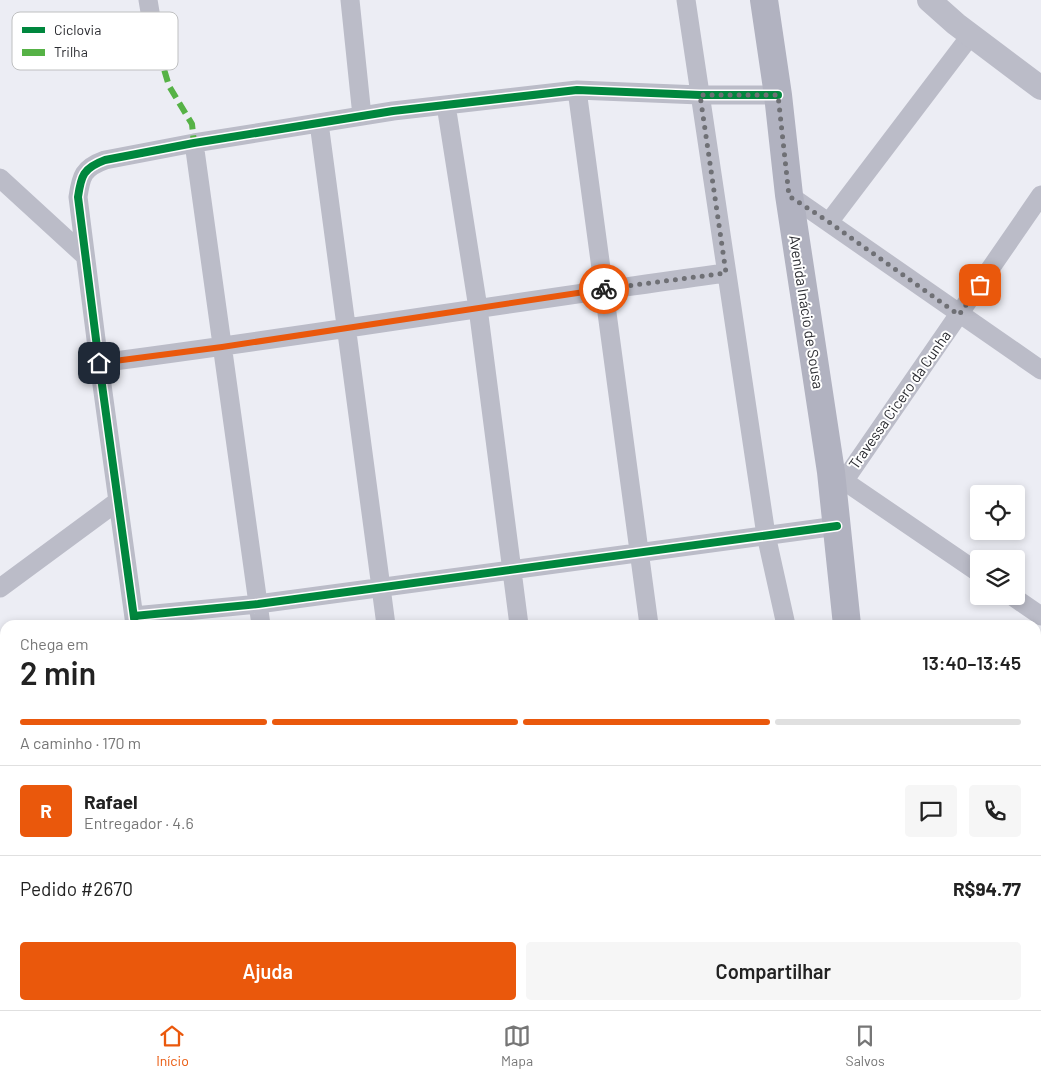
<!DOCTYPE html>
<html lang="pt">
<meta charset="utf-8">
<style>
:root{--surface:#fff;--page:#f6f6f6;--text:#222;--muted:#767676;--line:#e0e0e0;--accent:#ea580c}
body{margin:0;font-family:Barlow,sans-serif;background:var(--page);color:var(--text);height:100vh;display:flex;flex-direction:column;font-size:19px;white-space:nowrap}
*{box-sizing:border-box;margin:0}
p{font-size:16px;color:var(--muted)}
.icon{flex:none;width:28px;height:28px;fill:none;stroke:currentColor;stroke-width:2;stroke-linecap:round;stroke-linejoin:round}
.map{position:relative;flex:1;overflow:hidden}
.sheet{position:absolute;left:0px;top:620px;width:1041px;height:390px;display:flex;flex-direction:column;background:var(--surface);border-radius:15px 15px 0 0;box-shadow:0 2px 8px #0003}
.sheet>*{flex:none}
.fabs{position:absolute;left:970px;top:485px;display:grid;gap:10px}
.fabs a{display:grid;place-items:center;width:55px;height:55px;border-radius:5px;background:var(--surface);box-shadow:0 2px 8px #0003;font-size:25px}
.pin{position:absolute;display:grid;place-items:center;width:42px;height:42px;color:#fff;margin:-21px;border-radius:10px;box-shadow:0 2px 8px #0006}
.courier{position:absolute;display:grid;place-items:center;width:50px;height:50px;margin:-25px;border:4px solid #ea580c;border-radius:50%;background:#fff;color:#222;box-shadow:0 1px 6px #0007}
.head em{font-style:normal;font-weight:600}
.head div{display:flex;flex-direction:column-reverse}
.head{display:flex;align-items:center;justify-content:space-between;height:85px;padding:0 20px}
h1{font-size:32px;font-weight:600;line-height:38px}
.bar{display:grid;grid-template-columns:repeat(4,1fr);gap:8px 5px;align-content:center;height:60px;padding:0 20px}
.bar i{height:6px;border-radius:4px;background:var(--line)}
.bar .current{background:var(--accent)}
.bar p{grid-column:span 4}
.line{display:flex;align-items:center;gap:12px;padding:0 20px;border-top:1px solid var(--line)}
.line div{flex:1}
.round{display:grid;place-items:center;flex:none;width:52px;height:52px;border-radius:5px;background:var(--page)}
.button{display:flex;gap:10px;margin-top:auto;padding:10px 20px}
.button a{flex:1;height:58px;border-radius:5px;background:var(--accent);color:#fff;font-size:20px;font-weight:600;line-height:58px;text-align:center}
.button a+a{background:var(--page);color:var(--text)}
.tab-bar{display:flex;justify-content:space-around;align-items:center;height:70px;border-top:1px solid var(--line);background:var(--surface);font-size:14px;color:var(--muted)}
.tab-bar a{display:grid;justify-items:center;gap:2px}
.tab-bar .current{color:var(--accent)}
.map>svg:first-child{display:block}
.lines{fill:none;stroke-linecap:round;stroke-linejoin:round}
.minor{stroke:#bbbcc8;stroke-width:19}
.tertiary{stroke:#bbbcc8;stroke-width:24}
.secondary{stroke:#b1b2c0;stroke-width:28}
.quiet{stroke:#56b246;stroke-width:6;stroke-dasharray:12 6;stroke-linecap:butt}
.cycleway-casing{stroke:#fff;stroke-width:11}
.cycleway{stroke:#00873e;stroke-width:8}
.done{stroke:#6f7075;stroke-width:5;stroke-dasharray:0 9}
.route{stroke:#ea580c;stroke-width:6}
.labels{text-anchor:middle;stroke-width:4;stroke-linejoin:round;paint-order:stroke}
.street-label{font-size:15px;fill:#2b2c31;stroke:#fff}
.key{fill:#fff;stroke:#bfc0c1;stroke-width:1}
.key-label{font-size:14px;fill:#2b2c31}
</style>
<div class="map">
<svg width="1041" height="1010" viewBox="0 0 1041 1010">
<rect width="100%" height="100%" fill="#ecedf4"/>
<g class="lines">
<!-- minor -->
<path class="minor" d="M148 0 154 36
M350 0 362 116
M686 0 766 535 786 625
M577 90 649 625
M446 105 478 308 519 625
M319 123 386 625
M194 143 261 625
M0 178 85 256
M789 195 1041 370
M829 222 971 35
M99 363C308 336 517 301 726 273
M834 474 979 573
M844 481 1041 195
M0 588 118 501
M1012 596 1041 616
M134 616 258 604 837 526
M135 625 99 363 78 197C81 176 83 168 105 160L194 143 393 111 577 90 700 95H778
M0 690 5 696
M1036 752 1041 744
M1036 839 1041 843
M420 1005 425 1010
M440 1005 441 1010
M741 1005 743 1010
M790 1005 791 1010
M483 1010 509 1005
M913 1010 915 1005"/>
<!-- tertiary -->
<path class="tertiary" d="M929 0 956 24 1041 88"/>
<!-- secondary -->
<path class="secondary" d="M764 0 778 95 789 195 831 472 847 625
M816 1010 817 1005"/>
<!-- quiet -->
<path class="quiet" d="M154 36 169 86 192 124 194 143"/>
<defs>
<path id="cycleway" d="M134 616 258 604 837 526
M135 625 99 363 78 197C81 176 83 168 105 160L194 143 393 111 577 90 700 95H778"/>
</defs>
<!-- cycleway casing -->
<use href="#cycleway" class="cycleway-casing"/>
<!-- cycleway -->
<use href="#cycleway" class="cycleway"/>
</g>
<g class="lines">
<!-- done -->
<path class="done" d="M604 289 726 273 700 95H778L789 196 829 222 959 315 980 285"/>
<!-- route -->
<path class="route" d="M99 363 222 347 604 289"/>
</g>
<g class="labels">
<!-- street labels -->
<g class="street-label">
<text transform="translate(806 312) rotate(81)" y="5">Avenida Inácio de Sousa</text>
<text transform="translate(900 400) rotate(-55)" y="5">Travessa Cicero da Cunha</text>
</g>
</g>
<!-- legend -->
<rect x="12" y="12" width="166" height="58" rx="8" class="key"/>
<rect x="22" y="27" width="23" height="6" fill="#00873e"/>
<rect x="22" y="49" width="23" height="7" fill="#56b246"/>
<g class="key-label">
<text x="54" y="35">Ciclovia</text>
<text x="54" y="57">Trilha</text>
</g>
</svg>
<div class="fabs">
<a><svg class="icon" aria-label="locate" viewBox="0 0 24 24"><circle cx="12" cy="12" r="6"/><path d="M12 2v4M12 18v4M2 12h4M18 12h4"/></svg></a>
<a><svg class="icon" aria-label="layers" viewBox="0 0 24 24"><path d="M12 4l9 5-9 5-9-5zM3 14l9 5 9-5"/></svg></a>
</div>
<div class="pin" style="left:980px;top:285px;background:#ea580c"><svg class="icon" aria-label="bag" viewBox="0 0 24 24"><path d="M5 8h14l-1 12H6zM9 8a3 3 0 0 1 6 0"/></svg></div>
<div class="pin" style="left:99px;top:363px;background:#1f2937"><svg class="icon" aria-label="home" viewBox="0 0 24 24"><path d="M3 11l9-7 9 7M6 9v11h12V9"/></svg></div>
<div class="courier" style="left:604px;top:289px"><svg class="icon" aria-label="bike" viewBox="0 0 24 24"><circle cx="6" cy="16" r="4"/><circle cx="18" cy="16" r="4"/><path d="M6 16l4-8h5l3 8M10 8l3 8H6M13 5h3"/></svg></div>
<section class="sheet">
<div class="head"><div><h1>2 min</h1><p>Chega em</p></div><em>13:40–13:45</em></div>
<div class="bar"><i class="current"></i><i class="current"></i><i class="current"></i><i></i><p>A caminho · 170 m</p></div>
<div class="line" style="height:90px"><b class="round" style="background:var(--accent);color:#fff">R</b><div><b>Rafael</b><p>Entregador · 4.6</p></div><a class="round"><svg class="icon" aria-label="chat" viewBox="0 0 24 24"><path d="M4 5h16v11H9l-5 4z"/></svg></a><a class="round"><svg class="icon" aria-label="phone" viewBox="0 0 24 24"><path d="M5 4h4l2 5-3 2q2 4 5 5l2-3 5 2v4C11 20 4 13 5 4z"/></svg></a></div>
<div class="line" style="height:65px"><div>Pedido #2670</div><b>R$94.77</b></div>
<div class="button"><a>Ajuda</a><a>Compartilhar</a></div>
</section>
</div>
<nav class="tab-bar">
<a class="current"><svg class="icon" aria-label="home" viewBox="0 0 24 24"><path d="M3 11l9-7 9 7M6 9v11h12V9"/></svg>Início</a>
<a><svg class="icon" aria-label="map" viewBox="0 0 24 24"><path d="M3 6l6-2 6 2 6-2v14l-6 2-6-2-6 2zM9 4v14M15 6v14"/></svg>Mapa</a>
<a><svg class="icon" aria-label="saved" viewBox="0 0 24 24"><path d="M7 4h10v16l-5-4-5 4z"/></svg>Salvos</a>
</nav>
